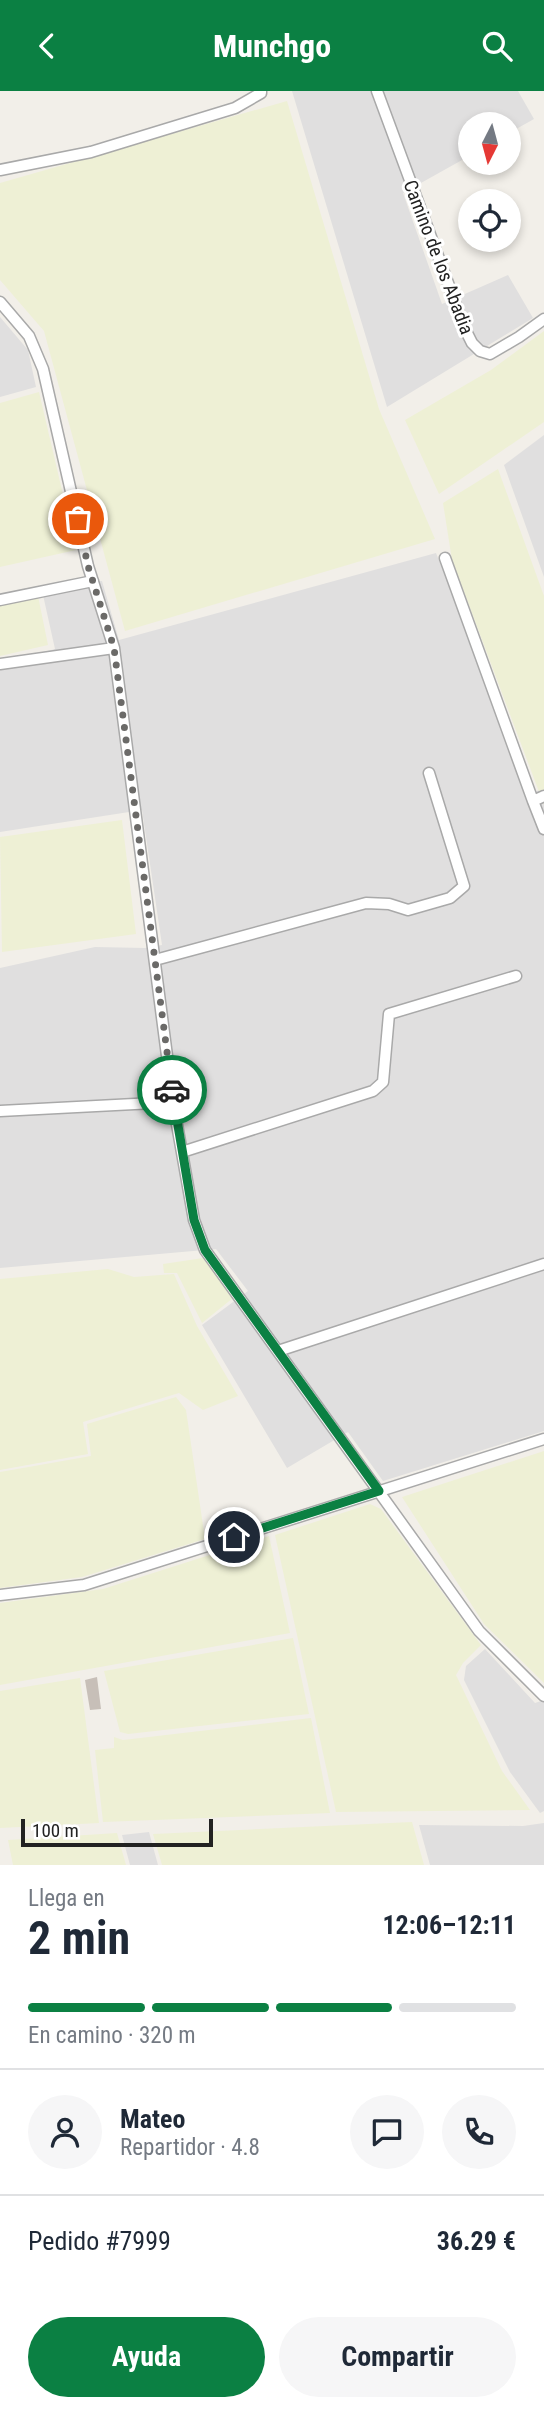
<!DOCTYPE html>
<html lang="es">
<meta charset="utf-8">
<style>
:root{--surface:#fff;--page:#f6f6f7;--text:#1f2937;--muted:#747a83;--line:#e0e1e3;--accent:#0b8043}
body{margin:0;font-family:"Roboto Condensed",sans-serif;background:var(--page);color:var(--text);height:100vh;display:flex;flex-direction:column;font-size:26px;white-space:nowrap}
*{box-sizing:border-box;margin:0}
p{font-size:23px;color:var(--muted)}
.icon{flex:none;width:38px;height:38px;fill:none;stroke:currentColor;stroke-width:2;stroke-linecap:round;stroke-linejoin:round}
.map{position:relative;height:1774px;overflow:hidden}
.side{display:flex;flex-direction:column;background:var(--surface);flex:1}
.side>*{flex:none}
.needle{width:46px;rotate:186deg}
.fabs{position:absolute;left:458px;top:21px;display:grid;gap:14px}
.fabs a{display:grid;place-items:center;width:63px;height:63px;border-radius:50%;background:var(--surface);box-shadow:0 4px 10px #0003;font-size:35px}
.scale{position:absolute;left:21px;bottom:18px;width:192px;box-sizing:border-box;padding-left:7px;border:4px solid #222;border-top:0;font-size:19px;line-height:24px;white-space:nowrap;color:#222;-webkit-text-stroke:5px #fff;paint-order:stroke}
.pin{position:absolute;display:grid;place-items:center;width:60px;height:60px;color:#fff;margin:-30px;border:4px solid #fff;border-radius:50%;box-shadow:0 2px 7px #0007}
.courier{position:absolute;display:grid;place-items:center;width:70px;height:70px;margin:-35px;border:5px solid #0b8043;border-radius:50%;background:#fff;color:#222;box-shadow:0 2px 9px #0007}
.summary em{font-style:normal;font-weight:700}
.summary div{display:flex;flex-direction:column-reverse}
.summary{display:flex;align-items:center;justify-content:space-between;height:119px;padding:0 28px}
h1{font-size:46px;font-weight:700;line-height:52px}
.bar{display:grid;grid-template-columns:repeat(4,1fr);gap:10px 7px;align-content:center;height:84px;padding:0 28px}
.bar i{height:9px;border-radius:5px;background:var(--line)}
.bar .selected{background:var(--accent)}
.bar p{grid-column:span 4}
.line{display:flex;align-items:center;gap:18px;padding:0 28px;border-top:2px solid var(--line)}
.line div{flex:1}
.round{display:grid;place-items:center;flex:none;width:74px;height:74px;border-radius:37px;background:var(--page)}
.cta{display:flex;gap:14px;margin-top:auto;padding:14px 28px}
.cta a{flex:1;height:80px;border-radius:42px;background:var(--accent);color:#fff;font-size:28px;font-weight:700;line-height:80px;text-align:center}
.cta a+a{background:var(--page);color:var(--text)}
header{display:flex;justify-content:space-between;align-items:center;height:91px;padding:0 28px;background:var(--accent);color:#fff;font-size:32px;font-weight:700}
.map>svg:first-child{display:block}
.residential{fill:#e0dfdf}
.farmland{fill:#eef0d5}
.building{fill:#c7bfb8}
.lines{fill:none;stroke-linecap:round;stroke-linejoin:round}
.street-casing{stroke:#a9a9a9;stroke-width:13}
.street{stroke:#fff;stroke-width:10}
.done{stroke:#6b6a68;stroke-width:7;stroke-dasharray:0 12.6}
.route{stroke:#0b8043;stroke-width:9}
.labels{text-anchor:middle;stroke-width:6;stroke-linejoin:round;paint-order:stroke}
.street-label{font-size:19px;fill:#222;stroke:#fff}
</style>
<header><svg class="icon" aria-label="back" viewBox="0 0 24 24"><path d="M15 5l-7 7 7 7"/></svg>Munchgo<svg class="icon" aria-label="search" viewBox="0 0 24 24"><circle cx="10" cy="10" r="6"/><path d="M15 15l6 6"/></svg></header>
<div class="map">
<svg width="544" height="1774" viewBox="0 0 544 1774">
<rect width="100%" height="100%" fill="#f2efe9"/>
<!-- residential -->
<path class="residential" d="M292 0H518L534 28 509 42V33H471V64L403 102 442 213 508 184 533 227 387 316Z
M0 226 28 259 36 296 0 306Z
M544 344V486L504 374Z
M436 462 532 702 544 697V1340L383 1390 348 1341 287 1377 202 1234 248 1200 216 1158 0 1177V877L95 856 145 857 162 854 142 719 0 741V572L55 558 43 504 87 491 102 490 119 549Z
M485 1558 535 1612 544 1609V1720L540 1722 510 1681 464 1589 466 1575Z
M544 1732V1774H430L419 1734 523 1735Z
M149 1741 158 1774H130L122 1744Z"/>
<!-- farmland -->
<path class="farmland" d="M287 10 379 318 435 448 125 540 44 240 0 189V92Z
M544 240V331L439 403 405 329 491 279Z
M39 301 76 459 0 476V312Z
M498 378 544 505V714L452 469 443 412Z
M38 505 48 554 0 565V513Z
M122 729 136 843 2 861 0 746Z
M203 1167 233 1207 202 1232 177 1182H164L163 1173Z
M108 1178 134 1186 174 1183 197 1235 238 1305 203 1319 179 1302 83 1331 88 1363 0 1379V1188Z
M176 1306 186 1319 205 1448 82 1486 0 1497V1381L91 1365 87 1333Z
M544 1360V1592L484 1533 402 1406Z
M370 1413 381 1418 481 1554 463 1572 456 1584 502 1680 530 1719 336 1721 275 1444Z
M269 1445 290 1542 0 1594V1512L103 1498Z
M293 1547 309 1623 128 1643 120 1641 104 1580Z
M80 1587 99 1732 0 1737V1600Z
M311 1627 330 1722 103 1731 95 1659 114 1657V1646L123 1649Z
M412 1731 424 1774H162L153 1743Z
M117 1742 126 1774H13L8 1749Z"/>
<!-- building -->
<path class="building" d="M97 1586 101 1618 90 1619 85 1589Z"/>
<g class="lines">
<defs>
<path id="street" d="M377 0 465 238 472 252 480 260 490 263 519 246 544 228
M0 79 91 61 235 17 261 2V0
M0 211 29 245 43 278 88 475 114 557 173 1011 194 1129 205 1159 479 1540 544 1605
M445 467 533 710 544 705
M0 509 93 490
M0 573 114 557
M533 710 544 738
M155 869 366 812 389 813 408 819 450 807 464 795 429 682
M0 1020 173 1011
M182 1061 373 1000 383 991 389 923 516 885
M278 1260 544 1173
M0 1504 84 1494 544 1348"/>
</defs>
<!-- street casing -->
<use href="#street" class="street-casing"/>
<!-- street -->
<use href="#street" class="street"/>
</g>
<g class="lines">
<!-- done -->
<path class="done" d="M78 428 88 475 114 557 172 999"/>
<!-- route -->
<path class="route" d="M172 999 194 1129 205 1159 379 1400 234 1446"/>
</g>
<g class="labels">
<!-- street labels -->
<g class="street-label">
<text transform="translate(439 166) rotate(69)" y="7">Camino de los Abadia</text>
</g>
</g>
</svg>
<div class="fabs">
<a><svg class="needle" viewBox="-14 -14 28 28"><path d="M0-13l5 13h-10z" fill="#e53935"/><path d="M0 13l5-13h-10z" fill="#747a83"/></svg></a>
<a><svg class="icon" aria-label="locate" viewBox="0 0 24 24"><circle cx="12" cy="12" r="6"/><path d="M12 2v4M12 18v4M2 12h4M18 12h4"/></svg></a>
</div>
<div class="scale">100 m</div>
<div class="pin" style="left:78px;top:428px;background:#ea580c"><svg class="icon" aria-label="bag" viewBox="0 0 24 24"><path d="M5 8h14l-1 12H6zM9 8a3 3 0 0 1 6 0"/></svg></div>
<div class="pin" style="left:234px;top:1446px;background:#1f2937"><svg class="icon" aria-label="home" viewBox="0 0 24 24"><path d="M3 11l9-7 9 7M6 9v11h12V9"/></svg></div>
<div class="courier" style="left:172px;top:999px"><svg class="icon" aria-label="car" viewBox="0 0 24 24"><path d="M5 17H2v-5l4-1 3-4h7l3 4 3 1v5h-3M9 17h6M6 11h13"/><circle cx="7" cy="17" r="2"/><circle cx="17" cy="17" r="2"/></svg></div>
</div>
<section class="side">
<div class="summary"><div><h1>2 min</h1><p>Llega en</p></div><em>12:06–12:11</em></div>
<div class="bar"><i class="selected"></i><i class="selected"></i><i class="selected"></i><i></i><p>En camino · 320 m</p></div>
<div class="line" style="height:126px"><a class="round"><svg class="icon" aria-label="person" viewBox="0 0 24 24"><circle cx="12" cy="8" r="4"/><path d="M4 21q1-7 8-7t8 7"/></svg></a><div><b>Mateo</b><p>Repartidor · 4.8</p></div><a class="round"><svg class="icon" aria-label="chat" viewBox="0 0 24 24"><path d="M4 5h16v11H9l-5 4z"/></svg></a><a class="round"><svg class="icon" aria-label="phone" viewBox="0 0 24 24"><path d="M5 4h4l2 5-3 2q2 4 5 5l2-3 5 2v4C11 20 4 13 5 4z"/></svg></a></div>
<div class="line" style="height:91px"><div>Pedido #7999</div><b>36.29 €</b></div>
<div class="cta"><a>Ayuda</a><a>Compartir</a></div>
</section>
